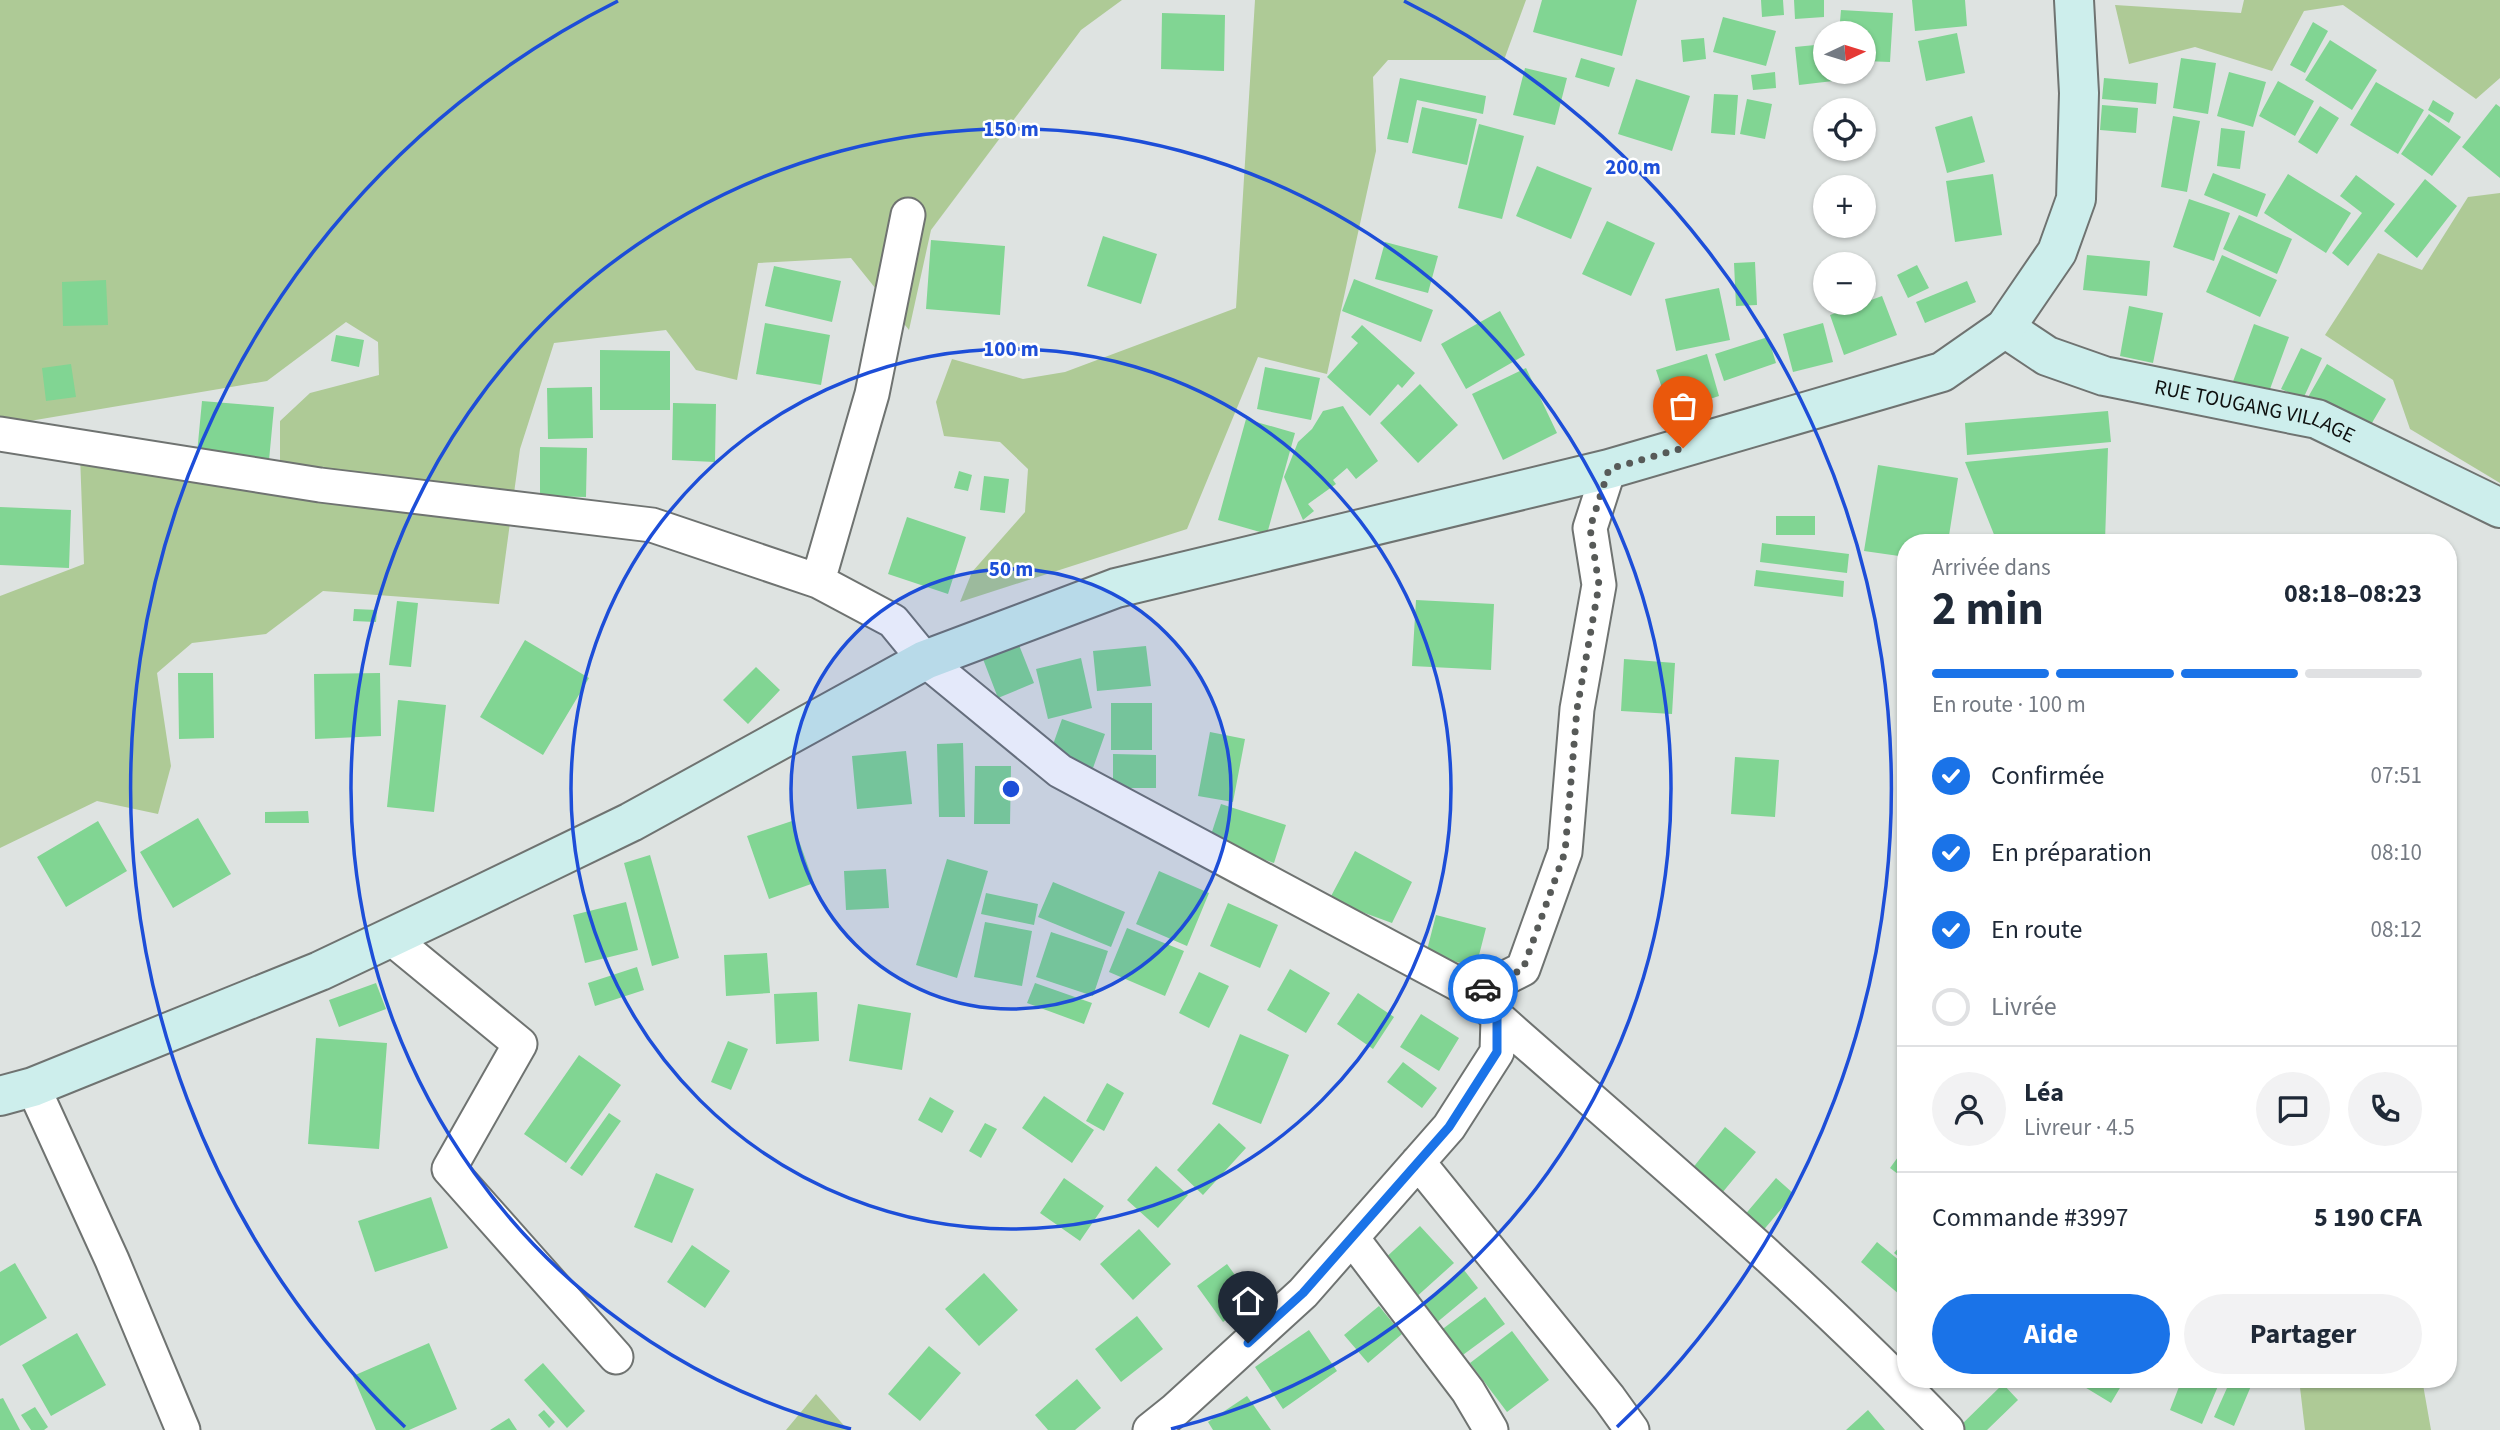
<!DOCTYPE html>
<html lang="fr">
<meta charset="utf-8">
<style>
:root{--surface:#fff;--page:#f2f2f3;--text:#1f2937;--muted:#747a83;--line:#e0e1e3;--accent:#1a73e8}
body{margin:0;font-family:"Source Sans 3",sans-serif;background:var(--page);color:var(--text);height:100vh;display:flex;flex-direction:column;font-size:26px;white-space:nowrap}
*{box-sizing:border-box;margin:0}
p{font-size:23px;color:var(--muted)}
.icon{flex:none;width:38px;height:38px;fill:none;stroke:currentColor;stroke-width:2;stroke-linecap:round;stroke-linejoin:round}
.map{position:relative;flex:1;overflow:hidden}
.sheet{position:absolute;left:1897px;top:534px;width:560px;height:854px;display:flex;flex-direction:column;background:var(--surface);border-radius:28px;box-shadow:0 2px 5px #0004}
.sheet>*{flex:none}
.needle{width:46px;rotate:86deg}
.controls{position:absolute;left:1813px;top:21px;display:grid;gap:14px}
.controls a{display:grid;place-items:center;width:63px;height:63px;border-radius:50%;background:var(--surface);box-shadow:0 2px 5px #0004;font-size:35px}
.pin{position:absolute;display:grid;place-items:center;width:60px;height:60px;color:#fff;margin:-72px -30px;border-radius:50% 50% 50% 0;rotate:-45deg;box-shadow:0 0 7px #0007}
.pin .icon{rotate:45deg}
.courier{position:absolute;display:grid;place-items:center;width:70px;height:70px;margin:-35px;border:5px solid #1a73e8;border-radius:50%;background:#fff;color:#222;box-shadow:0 2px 9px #0007}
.overview em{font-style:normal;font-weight:700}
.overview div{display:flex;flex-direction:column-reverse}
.overview{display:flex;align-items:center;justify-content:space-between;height:119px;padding:0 35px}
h1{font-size:46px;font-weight:700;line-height:52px}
.bar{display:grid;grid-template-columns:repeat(4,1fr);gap:10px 7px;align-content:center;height:84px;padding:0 35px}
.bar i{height:9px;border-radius:5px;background:var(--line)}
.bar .selected{background:var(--accent)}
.bar p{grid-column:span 4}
.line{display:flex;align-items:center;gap:18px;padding:0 35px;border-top:2px solid var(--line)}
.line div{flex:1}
.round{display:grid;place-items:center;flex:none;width:74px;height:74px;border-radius:37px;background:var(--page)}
ol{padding:0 35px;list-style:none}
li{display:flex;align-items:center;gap:21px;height:77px}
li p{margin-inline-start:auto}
li .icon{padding:7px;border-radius:50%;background:var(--accent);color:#fff;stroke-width:4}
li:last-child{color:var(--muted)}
li i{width:38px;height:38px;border:4px solid var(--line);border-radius:50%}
.action{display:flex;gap:14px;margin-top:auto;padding:14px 35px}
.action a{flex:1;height:80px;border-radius:42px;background:var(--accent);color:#fff;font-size:28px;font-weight:700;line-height:80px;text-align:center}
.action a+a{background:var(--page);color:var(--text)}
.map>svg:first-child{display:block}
.green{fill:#aeca96}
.building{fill:#81d593}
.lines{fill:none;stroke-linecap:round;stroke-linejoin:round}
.street-casing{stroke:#6f7371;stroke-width:37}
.secondary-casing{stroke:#6f7371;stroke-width:42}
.street{stroke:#fff;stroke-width:33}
.secondary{stroke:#cdeeec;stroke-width:38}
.done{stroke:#575a58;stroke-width:7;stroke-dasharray:0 12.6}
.route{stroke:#1a73e8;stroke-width:9}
.ring{fill:none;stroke:#1d4ed8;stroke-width:3.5}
.labels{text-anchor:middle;stroke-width:5;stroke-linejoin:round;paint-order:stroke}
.street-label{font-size:21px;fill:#0e100f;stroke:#fff}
.centre{fill:#1d4ed8;stroke:#fff;stroke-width:3.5}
.ring-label{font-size:21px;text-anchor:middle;font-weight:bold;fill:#1d4ed8;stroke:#fff;stroke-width:5;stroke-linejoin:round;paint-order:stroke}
</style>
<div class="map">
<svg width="2500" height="1430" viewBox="0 0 2500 1430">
<rect width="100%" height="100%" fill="#dee3e1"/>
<!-- green -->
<path class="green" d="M0 0H1122L1081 30 931 230 909 330 851 258 758 263 737 380 696 370 666 330 554 343 520 449 499 604 323 591 266 634 192 643 157 673 171 766 158 814 97 801 0 848V596L84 564 80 455 280 475V421L310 393 379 375 378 342 346 322 267 381 0 426Z
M1255 0H1526L1504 60H1388L1373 77 1376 151 1327 374 1258 357 1187 529 960 602 972 572 1025 512 1028 469 1000 442 944 436 936 402 952 359 1023 379 1065 372 1236 308Z
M2244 0H2500V78L2476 99 2343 5 2304 11 2272 71 2195 47 2129 64 2115 5 2241 13Z
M2500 193V483L2410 429 2393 380 2325 335 2378 253 2422 270 2468 197Z
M2299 1379H2422L2431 1430H2305Z
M816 1394 848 1430H786Z"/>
<!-- building -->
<path class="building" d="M1542 0H1637L1622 56 1533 32Z
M1761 0H1783L1784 15 1762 17Z
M1794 0H1824V17L1795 19Z
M1912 0H1965L1967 26 1915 31Z
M1841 10 1893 13 1890 62 1864 61V33H1839Z
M1162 13 1225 15 1224 71 1161 69Z
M1723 17 1776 31 1766 66 1713 52Z
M2313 22 2328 31 2305 73 2290 65Z
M1957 33 1965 73 1926 81 1918 41Z
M1704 38 1706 59 1683 62 1681 40Z
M2330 40 2377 70 2352 110 2305 80Z
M1825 44V72H1832L1833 81 1799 85 1795 47Z
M1581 58 1615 68 1609 87 1575 77Z
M2181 58 2216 63 2208 114 2173 108Z
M1525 68 1567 78 1555 125 1513 115Z
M1775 72 1776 88 1753 90 1751 75Z
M2229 72 2266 82 2253 127 2217 116Z
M1400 78 1486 96 1483 114 1417 100 1408 143 1387 139Z
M2104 78 2158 83 2156 104 2102 99Z
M1636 79 1690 96 1672 151 1618 134Z
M2278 81 2314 101 2295 136 2259 116Z
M2376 82 2424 110 2398 154 2350 125Z
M1714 94 1738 95 1735 135 1711 133Z
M1747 99 1772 104 1765 139 1740 134Z
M2433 100 2454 113 2449 123 2428 110Z
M2496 104 2500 107V178L2462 147Z
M2102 105 2138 108 2136 133 2100 130Z
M2320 106 2339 118 2317 154 2298 142Z
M1422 107 1477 119 1467 165 1412 153Z
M2429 114 2461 137 2432 176 2401 154Z
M1972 116 1985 162 1947 173 1935 127Z
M2173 116 2200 121 2187 192 2161 187Z
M1479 124 1524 136 1502 219 1458 208Z
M2221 128 2245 131 2240 169 2217 166Z
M1537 166 1592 188 1571 239 1516 216Z
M2213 173 2266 194 2257 217 2204 195Z
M1993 174 2002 235 1955 242 1946 181Z
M2288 174 2351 213 2326 253 2264 213Z
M2356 175 2395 204 2348 266 2332 253 2362 213 2340 196Z
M2425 179 2457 206 2417 258 2384 231Z
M2189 199 2230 213 2214 261 2173 247Z
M2239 215 2292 239 2277 274 2223 249Z
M1607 221 1655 243 1631 296 1582 274Z
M1103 236 1157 254 1141 304 1087 286Z
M931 240 1005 246 1000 315 926 309Z
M1385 242 1438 256 1428 293 1375 279Z
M2087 255 2150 261 2147 296 2083 290Z
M2222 255 2277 280 2260 317 2206 292Z
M1755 262 1757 305 1736 306 1734 263Z
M1917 265 1929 288 1908 298 1897 275Z
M774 266 841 281 832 322 765 306Z
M1354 279 1433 310 1421 342 1342 311Z
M106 280 108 325 63 326 62 282Z
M1967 281 1976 302 1925 323 1916 302Z
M1719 288 1730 340 1676 351 1665 299Z
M1882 296 1897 335 1844 355 1830 315Z
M2129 306 2163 313 2153 363 2120 356Z
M1500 311 1525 355 1466 389 1441 344Z
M765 323 830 335 821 385 756 374Z
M1823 323 1833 362 1793 372 1783 334Z
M2254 324 2289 337 2266 400 2231 387Z
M1362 325 1415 373 1402 388 1398 384 1370 416 1327 377 1358 343 1351 337Z
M336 335 364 340 359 367 331 361Z
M1768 337 1776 363 1724 381 1715 354Z
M2301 348 2322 358 2303 399 2281 389Z
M600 350 670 351V410H600Z
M1707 354 1719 396 1670 412 1656 370Z
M71 364 76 397 46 401 42 368Z
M2327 364 2386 399 2366 433 2307 399Z
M1265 367 1320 378 1311 420 1257 409Z
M1526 368 1557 433 1503 460 1472 394Z
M1420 384 1458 425 1418 463 1380 423Z
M592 387 593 438 548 439 547 388Z
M202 401 274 407 268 471 196 464Z
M673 403 716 404 715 462 672 460Z
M1343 406 1378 461 1356 479 1347 468 1333 480 1336 484 1308 504 1314 511 1303 520 1284 477 1298 442 1312 429 1323 411Z
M2108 411 2111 442 1967 455 1965 423Z
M1246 419 1295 433 1267 534 1218 520Z
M540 447 587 448 586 497 540 496Z
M2108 448 2105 542H1997L1965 462Z
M1878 465 1958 478 1948 542H1906V557L1864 551Z
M959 471 972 475 968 491 954 488Z
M984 476 1009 479 1005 513 980 510Z
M0 507 71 510 69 568 0 565Z
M1776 516H1815V535H1776Z
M907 517 966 537 948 594 888 574Z
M1762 543 1849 554 1847 573 1760 562Z
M1756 570 1844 581 1843 597 1754 586Z
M1416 600 1494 604 1491 670 1412 666Z
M397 601 418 603 411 667 389 665Z
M354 609 377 610 376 622 353 621Z
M525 640 589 678 543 755 480 717Z
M1019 645 1034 683 998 698 983 659Z
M1146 646 1151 686 1097 691 1093 651Z
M1081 658 1092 708 1048 719 1036 669Z
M1624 659 1675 663 1672 714 1621 711Z
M756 667 780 690 748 724 723 700Z
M178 673H213L214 738 179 739Z
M380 673 381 736 315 739 314 674Z
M398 700 446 705 434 812 387 807Z
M1111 703H1152V750H1111Z
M1062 719 1105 734 1093 768 1050 753Z
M1210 732 1245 739 1233 802 1198 796Z
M963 743 965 817H939L937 744Z
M906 751 912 804 857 809 852 756Z
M1113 754 1156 755V788H1113Z
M1735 757 1779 760 1775 817 1731 814Z
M975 766H1011L1010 824H974Z
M1221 804 1286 825 1274 863 1209 841Z
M308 811 309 823H265V812Z
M198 818 231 874 173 908 140 852Z
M98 821 127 871 66 907 37 857Z
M792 821 814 883 769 899 747 836Z
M1355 851 1412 882 1392 923 1329 900Z
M650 855 679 958 652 966 624 863Z
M947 859 988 871 957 978 916 965Z
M886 869 889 908 846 910 844 871Z
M1159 871 1209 893 1187 946 1136 924Z
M1053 882 1125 912 1111 947 1038 917Z
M986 893 1038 904 1034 925 981 914Z
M626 902 638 950 585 963 573 915Z
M1228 903 1278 925 1260 968 1210 946Z
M1436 915 1486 928 1476 967 1426 954Z
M985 922 1032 931 1022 986 974 977Z
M1127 928 1184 951 1165 996 1109 972Z
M1051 932 1108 951 1093 996 1036 977Z
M767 953 770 993 726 996 724 955Z
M637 967 644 990 595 1006 588 983Z
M1290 969 1330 993 1306 1033 1267 1010Z
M1199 972 1229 986 1209 1028 1179 1013Z
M376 983 386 1009 339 1027 329 1000Z
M1035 983 1092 1003 1084 1024 1027 1003Z
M817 992 819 1041 776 1044 774 994Z
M1358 993 1394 1017 1373 1049 1337 1024Z
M858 1004 911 1013 902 1070 849 1061Z
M1421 1014 1459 1038 1439 1071 1400 1047Z
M1240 1034 1289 1055 1261 1124 1212 1104Z
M316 1038 387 1043 379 1149 308 1144Z
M728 1041 748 1049 731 1090 711 1082Z
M579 1055 621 1085 566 1163 524 1134Z
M1403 1062 1437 1088 1422 1108 1387 1082Z
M1107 1083 1124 1093 1104 1131 1086 1121Z
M1044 1096 1094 1130 1072 1163 1022 1128Z
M930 1097 954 1111 942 1133 918 1120Z
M609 1113 621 1121 582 1176 570 1168Z
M985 1123 997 1129 981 1158 969 1151Z
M1219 1123 1246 1148 1203 1195 1177 1170Z
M1725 1127 1756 1152 1722 1193 1692 1169Z
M1906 1146V1180L1890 1168Z
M1156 1166 1188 1195 1158 1228 1127 1200Z
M656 1173 694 1189 672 1243 634 1227Z
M1064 1178 1104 1206 1080 1241 1040 1213Z
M1776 1178 1794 1194 1761 1233 1743 1217Z
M431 1197 448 1248 375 1272 358 1221Z
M1420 1226 1454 1263 1414 1299 1381 1262Z
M1139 1229 1171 1264 1133 1300 1100 1264Z
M1906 1239V1263L1894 1253Z
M1877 1242 1906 1266V1300L1861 1262Z
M692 1245 730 1271 705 1308 667 1282Z
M15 1263 47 1318 0 1346V1272Z
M1227 1264 1253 1300 1223 1322 1197 1286Z
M1464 1270 1478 1288 1435 1324 1421 1307Z
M984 1273 1018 1310 979 1346 945 1309Z
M1485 1297 1505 1324 1456 1360 1436 1334Z
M1379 1306 1402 1334 1368 1363 1344 1335Z
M1137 1316 1163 1349 1121 1382 1095 1349Z
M1309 1330 1337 1371 1283 1409 1255 1367Z
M1512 1331 1549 1380 1507 1412 1470 1363Z
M77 1333 106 1385 51 1416 22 1365Z
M429 1343 457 1409 409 1430H376L353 1376Z
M929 1346 961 1373 920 1421 888 1394Z
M543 1363 585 1411 567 1428 524 1380Z
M1077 1379 1101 1408 1075 1430H1048L1035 1415Z
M2081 1379H2121L2124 1381 2111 1403 2078 1383Z
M2182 1379H2221L2202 1424 2170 1410Z
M2231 1379H2254L2234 1426 2214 1417Z
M2003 1384 2018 1400 1987 1430H1959L1958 1428Z
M1247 1396 1271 1430H1213L1208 1422Z
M3 1398 20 1430H0V1399Z
M35 1407 48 1427 44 1430H31L21 1415Z
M544 1410 555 1422 549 1428 538 1415Z
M1868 1410 1885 1430H1846Z
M509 1418 517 1430H490Z"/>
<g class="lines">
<defs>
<path id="street" d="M0 434 320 485 652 525 818 581 893 621 925 660 1060 771 1475 993 1498 1018 1497 1052 1449 1127 1303 1293 1175 1410 1150 1430
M818 581 872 394 908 215
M391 938 520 1044 449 1169 616 1357
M1475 993 1523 969 1565 852 1577 709 1599 585 1590 528 1609 469
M1498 1018C1650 1152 1807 1283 1947 1430
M33 1087 112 1260 183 1430
M1418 1162 1609 1398 1632 1430
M1352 1238 1468 1391 1491 1430"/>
<g id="secondary">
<path id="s1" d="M2005 328 2047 356 2104 376 2317 419 2500 508"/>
<path d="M0 1096 33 1087 320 971 474 898 631 822 925 660 1116 588 1609 469 1942 372 2005 328 2057 252 2076 199 2079 93 2074 0"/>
</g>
</defs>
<!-- street casing -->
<use href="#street" class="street-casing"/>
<!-- secondary casing -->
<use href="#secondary" class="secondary-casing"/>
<!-- street -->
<use href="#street" class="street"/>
<!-- secondary -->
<use href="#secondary" class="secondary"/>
</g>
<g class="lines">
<!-- done -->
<path class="done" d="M1483 989 1523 969 1565 852 1577 709 1599 585 1590 528 1609 469 1683 448"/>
<!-- route -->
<path class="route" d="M1248 1343 1303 1293 1449 1127 1497 1052V1018L1475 993 1483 989"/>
</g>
<!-- distance rings -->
<circle cx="1011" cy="789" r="220" fill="#1d4ed8" fill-opacity=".12"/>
<g class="ring">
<circle cx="1011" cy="789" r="220"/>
<circle cx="1011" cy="789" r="440"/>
<path d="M851 1429A660 660 0 1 1 1171 1429"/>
<path d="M405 1427A880 880 0 0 1 618 1M1404 1A880 880 0 0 1 1617 1427"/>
</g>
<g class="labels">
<!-- street labels -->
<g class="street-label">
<text dy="7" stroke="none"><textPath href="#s1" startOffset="266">RUE TOUGANG VILLAGE</textPath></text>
</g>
</g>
<circle cx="1011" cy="789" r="10" class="centre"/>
<g class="ring-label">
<text x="1011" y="136">150 m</text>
<text x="1633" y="174">200 m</text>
<text x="1011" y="356">100 m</text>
<text x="1011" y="576">50 m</text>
</g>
</svg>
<div class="controls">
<a><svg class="needle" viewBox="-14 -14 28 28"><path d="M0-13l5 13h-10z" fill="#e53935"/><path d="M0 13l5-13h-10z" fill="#747a83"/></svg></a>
<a><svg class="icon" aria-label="locate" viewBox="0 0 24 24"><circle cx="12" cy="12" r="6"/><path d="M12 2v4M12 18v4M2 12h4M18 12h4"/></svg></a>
<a>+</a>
<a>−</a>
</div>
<div class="pin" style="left:1683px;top:448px;background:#ea580c"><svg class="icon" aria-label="bag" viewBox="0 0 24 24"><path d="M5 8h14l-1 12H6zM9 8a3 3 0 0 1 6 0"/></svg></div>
<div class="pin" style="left:1248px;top:1343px;background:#1f2937"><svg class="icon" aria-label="home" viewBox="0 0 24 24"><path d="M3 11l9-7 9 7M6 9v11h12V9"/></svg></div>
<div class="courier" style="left:1483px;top:989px"><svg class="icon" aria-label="car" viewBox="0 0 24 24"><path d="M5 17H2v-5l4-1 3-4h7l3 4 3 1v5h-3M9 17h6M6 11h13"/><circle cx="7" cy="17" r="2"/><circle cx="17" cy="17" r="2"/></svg></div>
<section class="sheet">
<div class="overview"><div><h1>2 min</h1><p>Arrivée dans</p></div><em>08:18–08:23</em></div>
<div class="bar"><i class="selected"></i><i class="selected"></i><i class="selected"></i><i></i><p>En route · 100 m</p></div>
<ol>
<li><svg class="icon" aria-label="check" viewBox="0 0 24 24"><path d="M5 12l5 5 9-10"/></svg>Confirmée<p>07:51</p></li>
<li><svg class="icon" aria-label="check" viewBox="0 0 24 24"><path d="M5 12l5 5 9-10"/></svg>En préparation<p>08:10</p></li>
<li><svg class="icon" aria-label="check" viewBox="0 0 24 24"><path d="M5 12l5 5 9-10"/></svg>En route<p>08:12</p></li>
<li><i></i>Livrée</li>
</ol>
<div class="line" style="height:126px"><a class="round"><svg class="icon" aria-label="person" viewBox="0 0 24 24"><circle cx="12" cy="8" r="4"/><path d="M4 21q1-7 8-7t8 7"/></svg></a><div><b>Léa</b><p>Livreur · 4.5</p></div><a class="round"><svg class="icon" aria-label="chat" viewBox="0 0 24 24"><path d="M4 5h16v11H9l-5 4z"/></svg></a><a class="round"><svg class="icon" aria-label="phone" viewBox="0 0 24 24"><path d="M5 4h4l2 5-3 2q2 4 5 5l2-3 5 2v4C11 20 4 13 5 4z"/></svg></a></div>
<div class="line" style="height:91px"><div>Commande #3997</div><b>5 190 CFA</b></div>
<div class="action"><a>Aide</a><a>Partager</a></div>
</section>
</div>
